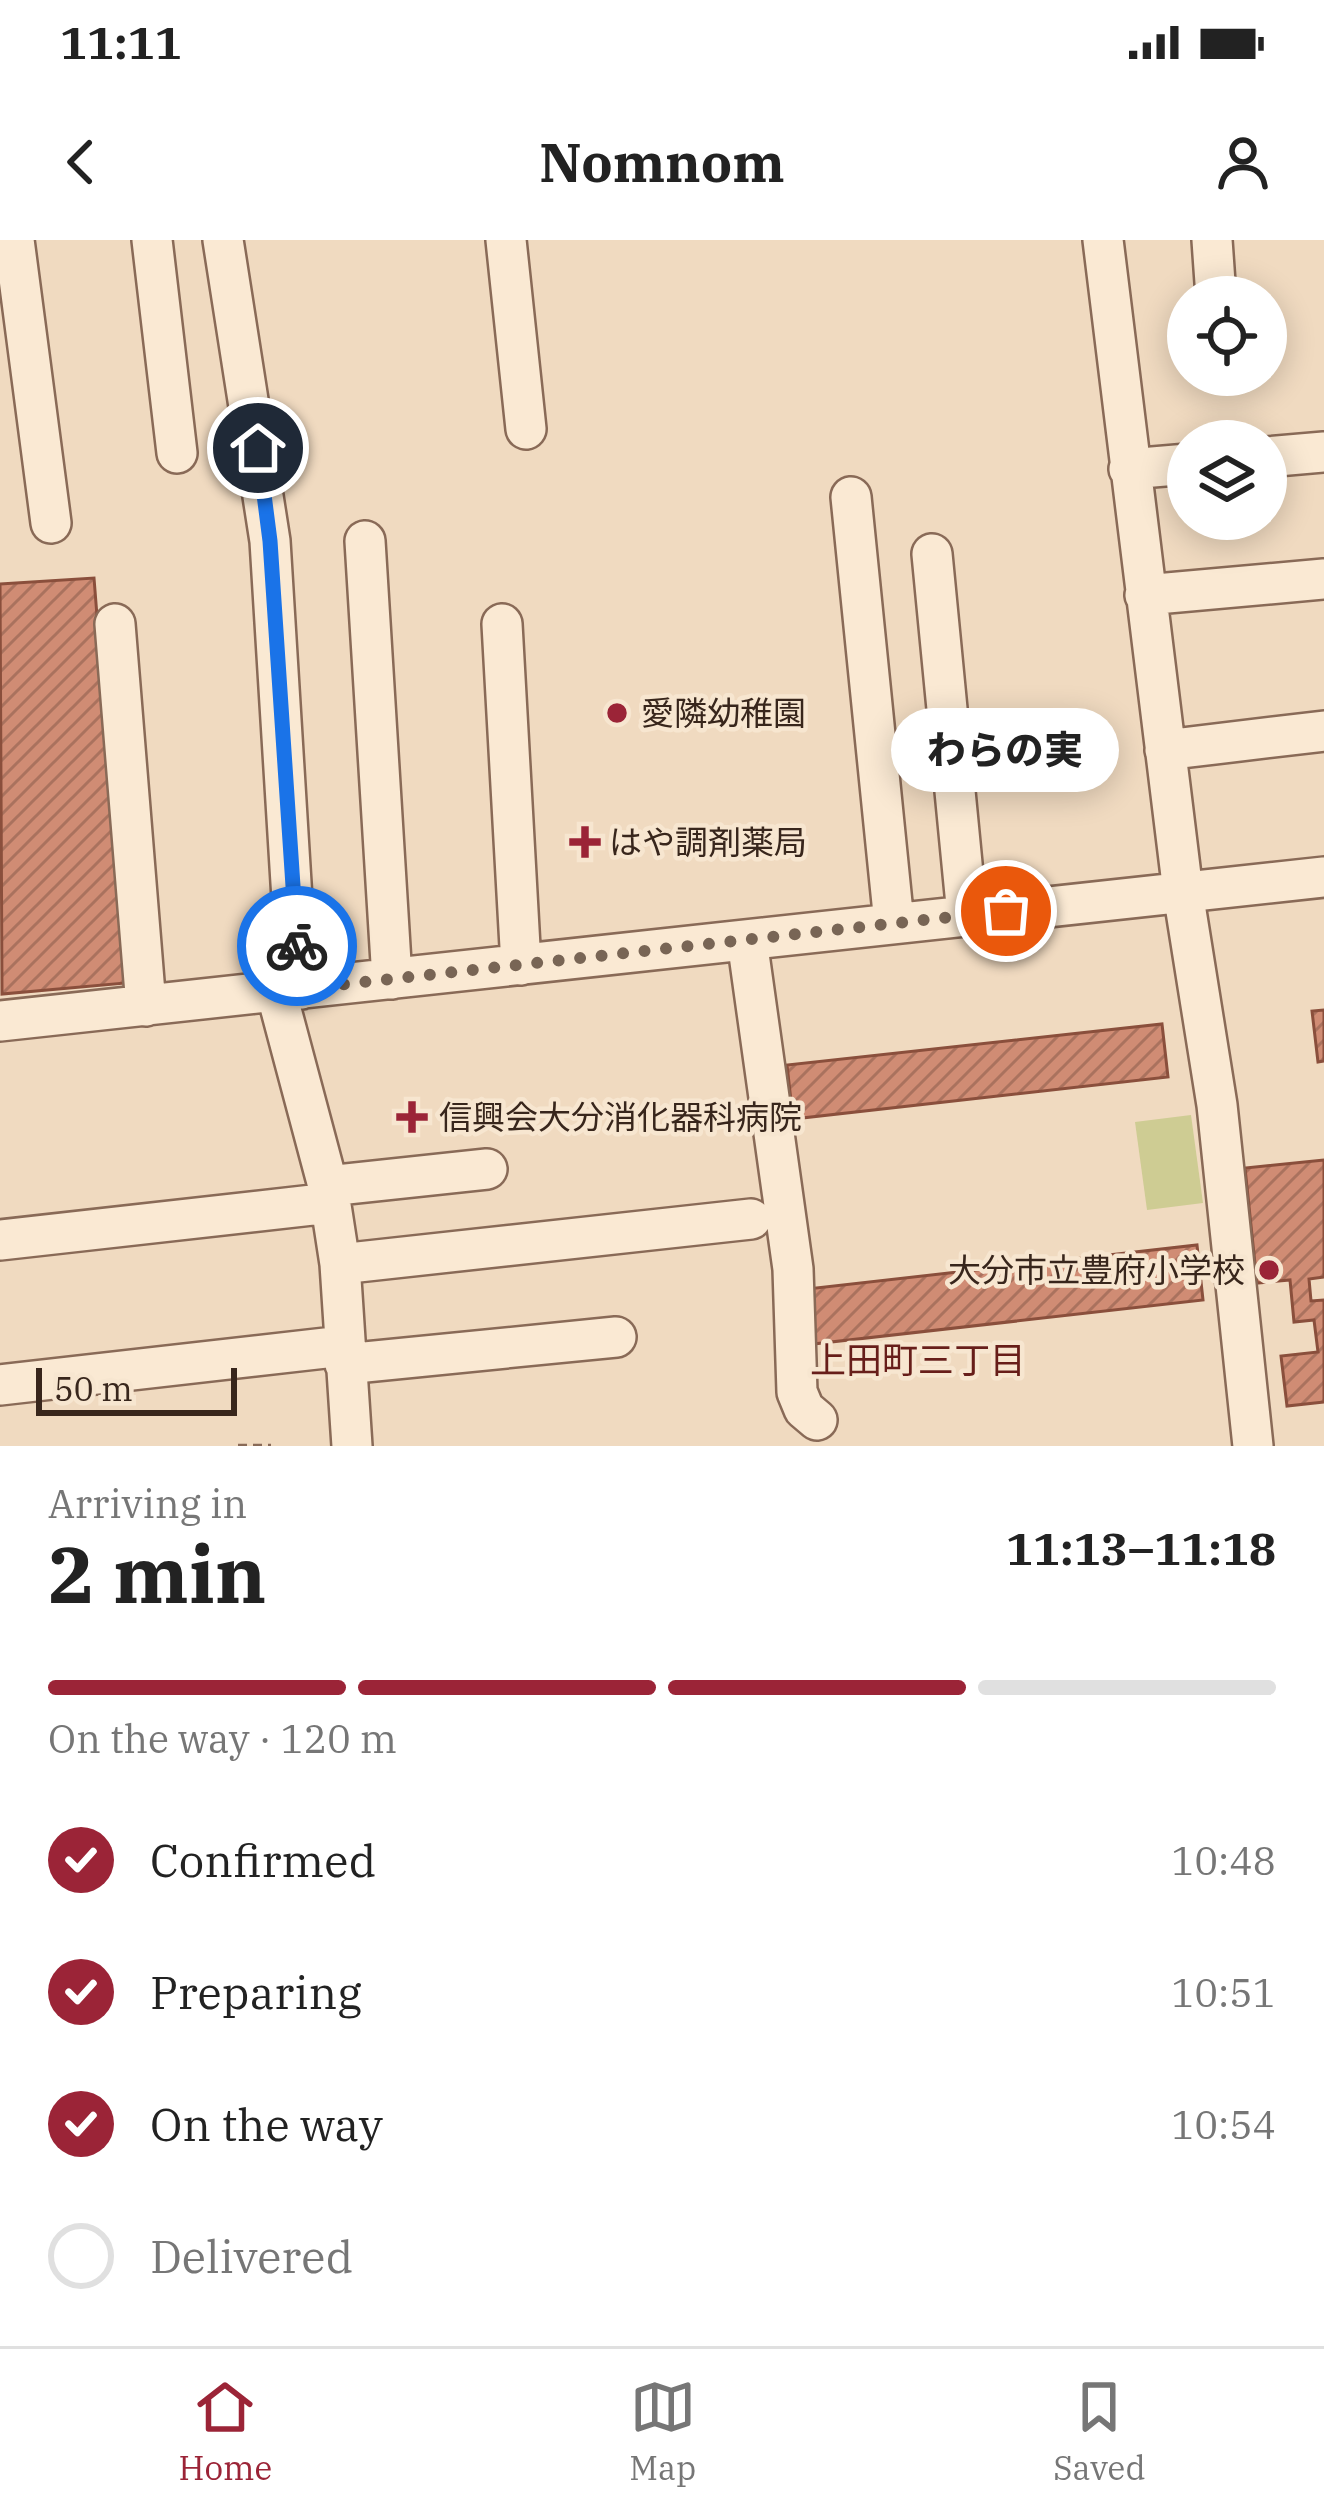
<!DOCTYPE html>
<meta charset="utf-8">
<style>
:root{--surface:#fff;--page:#f6f6f6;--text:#222;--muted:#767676;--line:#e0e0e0;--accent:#9b2437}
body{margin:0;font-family:"IBM Plex Serif","Noto Sans JP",serif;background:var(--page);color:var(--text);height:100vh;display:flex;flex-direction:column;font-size:45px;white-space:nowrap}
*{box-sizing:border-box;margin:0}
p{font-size:39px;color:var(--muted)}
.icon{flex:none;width:66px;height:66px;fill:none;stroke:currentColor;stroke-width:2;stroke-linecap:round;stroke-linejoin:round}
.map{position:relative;height:1206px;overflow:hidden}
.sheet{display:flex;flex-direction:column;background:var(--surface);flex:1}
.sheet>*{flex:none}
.fabs{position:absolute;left:1167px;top:36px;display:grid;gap:24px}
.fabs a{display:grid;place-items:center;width:120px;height:120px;border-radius:50%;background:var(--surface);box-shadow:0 6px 30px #0003;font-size:60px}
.scale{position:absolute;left:36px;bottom:30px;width:201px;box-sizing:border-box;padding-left:12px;border:6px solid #38261c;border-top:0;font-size:33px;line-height:42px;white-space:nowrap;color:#38261c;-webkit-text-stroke:9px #f7e6d0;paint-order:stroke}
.pin{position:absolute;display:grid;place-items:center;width:102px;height:102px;color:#fff;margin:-51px;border:6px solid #fff;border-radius:50%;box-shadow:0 3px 12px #0007}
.courier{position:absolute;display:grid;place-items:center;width:120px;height:120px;margin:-60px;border:9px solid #1a73e8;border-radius:50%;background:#fff;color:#222;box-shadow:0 3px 15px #0007}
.bubble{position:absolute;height:84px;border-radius:42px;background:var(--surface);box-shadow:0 6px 30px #0003;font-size:39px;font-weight:800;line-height:84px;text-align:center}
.headline em{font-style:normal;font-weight:800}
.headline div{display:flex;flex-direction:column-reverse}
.headline{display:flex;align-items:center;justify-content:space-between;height:204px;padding:0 48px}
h1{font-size:78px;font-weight:800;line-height:90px}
.bar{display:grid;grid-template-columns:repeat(4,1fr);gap:18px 12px;align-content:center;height:144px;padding:0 48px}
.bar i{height:15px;border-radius:9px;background:var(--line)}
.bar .selected{background:var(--accent)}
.bar p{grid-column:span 4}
ol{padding:0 48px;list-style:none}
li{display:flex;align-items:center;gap:36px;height:132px}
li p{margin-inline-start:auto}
li .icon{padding:12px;border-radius:50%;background:var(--accent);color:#fff;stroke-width:4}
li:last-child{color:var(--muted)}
li i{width:66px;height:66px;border:6px solid var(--line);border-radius:50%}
.status{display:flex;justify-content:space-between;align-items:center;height:84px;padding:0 60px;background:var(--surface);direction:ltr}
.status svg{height:33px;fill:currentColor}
header{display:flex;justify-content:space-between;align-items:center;height:156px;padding:0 48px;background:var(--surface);font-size:54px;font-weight:800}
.tabs{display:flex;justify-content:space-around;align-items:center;height:168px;border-top:3px solid var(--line);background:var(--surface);font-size:33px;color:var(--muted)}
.tabs a{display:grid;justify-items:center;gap:6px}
.tabs .selected{color:var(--accent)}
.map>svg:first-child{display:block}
.park{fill:#cecc93}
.building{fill:url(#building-hatch);stroke:#8a4f3c;stroke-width:3}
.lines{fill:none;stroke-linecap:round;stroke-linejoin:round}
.minor-casing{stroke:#896a57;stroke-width:44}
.path{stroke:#896a57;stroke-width:4.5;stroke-dasharray:9 6;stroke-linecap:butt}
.minor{stroke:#fae9d3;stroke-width:39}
.done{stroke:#786555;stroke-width:12;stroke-dasharray:0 21.6}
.route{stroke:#1a73e8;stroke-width:15}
.poi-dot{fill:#9b2437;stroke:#f7e6d0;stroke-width:4.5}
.labels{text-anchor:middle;stroke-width:9;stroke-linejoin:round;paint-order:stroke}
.poi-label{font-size:33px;fill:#38261c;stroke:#f7e6d0;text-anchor:start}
.neighbourhood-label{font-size:36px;fill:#671e1a;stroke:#f7e6d0}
</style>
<div class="status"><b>11:11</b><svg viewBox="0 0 49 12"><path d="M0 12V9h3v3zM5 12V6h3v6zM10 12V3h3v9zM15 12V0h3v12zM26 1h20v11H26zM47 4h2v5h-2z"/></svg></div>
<header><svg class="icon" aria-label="back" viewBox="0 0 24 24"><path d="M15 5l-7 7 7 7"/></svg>Nomnom<svg class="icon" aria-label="person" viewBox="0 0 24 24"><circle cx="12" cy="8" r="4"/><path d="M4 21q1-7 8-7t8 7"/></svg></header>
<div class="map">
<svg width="1324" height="1206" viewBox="0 0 1324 1206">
<defs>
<pattern id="building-hatch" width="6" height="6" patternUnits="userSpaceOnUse" patternTransform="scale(3)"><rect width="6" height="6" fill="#d08c74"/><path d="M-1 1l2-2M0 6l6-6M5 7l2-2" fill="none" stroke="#aa725e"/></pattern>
</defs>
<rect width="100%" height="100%" fill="#f0dac0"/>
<!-- park -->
<path class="park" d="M1191 875 1203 963 1147 970 1135 882Z"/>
<!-- building -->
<path class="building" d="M94 338 126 743 2 754 0 344Z
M1324 770V821L1318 822 1312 771Z
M1162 784 1168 837 793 879 787 825Z
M1324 920V1037L1309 1039 1311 1061 1324 1060V1162L1287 1166 1281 1116 1318 1112 1314 1080 1294 1082 1290 1040 1257 1043 1245 928Z
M1197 1005 1203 1060 813 1104 807 1049Z"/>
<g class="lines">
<defs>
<path id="minor" d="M14 0 51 283
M152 0 177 213
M223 0 270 301 292 659 301 749
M506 0 526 189
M1103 0 1183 652 1217 865 1253 1206
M1212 0 1216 57
M1266 217 1324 212
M1129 229 1188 224
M851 257 894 683
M365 301 392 739
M932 314 967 675
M1145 355 1324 339
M115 384 146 766
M502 384 521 725
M1165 510 1324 491
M747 700 793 1029 797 1152 804 1169 817 1180
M276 751 328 946 340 1024 352 1206
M0 781 1324 637
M328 946 487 929
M0 1000 330 963
M340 1024 751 979
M345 1124 616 1097
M0 1145 343 1106"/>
</defs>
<!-- minor casing -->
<use href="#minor" class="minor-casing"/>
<!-- path -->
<path class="path" d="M238 1206H271"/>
<!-- minor -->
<use href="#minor" class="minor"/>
</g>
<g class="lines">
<!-- done -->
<path class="done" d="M297 706 301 749 1006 671"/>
<!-- route -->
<path class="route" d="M258 208 270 301 297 706"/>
</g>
<!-- markers -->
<g class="poi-dot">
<circle cx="617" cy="473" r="12"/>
<path d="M579 584h12v12h12v12h-12v12h-12v-12h-12v-12h12z"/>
<path d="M406 859h12v12h12v12h-12v12h-12v-12h-12v-12h12z"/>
<circle cx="1269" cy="1030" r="12"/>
</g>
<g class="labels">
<!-- poi labels -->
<g class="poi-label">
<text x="641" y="485">愛隣幼稚園</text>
<text x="609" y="614">はや調剤薬局</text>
<text x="439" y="889">信興会大分消化器科病院</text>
<text x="1245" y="1042" text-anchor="end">大分市立豊府小学校</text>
</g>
<!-- neighbourhood labels -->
<g class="neighbourhood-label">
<text x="918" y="1133">上田町三丁目</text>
</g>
</g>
</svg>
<div class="fabs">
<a><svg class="icon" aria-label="locate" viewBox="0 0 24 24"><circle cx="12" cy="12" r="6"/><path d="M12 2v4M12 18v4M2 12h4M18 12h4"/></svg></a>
<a><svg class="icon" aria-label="layers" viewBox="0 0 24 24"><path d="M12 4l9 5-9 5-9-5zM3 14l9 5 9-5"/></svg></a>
</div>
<div class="scale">50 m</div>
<div class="pin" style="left:1006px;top:671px;background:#ea580c"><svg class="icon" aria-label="bag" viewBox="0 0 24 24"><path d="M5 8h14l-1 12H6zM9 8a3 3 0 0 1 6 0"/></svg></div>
<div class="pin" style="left:258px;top:208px;background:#1f2937"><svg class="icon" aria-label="home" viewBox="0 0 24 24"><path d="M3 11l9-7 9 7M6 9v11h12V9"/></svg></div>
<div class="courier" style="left:297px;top:706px"><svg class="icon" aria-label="bike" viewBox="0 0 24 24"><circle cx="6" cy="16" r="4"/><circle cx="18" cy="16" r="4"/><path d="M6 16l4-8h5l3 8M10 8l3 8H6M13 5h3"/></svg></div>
<div class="bubble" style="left:891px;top:468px;width:228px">わらの実</div>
</div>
<section class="sheet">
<div class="headline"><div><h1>2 min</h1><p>Arriving in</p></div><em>11:13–11:18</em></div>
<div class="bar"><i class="selected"></i><i class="selected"></i><i class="selected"></i><i></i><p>On the way · 120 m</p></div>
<ol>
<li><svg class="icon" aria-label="check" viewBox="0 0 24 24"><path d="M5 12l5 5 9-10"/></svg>Confirmed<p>10:48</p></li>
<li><svg class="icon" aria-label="check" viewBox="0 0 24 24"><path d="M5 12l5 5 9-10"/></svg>Preparing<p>10:51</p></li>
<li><svg class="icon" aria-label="check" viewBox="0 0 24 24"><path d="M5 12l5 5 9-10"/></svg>On the way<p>10:54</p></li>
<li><i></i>Delivered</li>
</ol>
</section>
<nav class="tabs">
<a class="selected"><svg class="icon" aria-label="home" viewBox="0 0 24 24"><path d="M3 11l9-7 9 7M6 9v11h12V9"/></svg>Home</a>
<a><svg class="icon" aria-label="map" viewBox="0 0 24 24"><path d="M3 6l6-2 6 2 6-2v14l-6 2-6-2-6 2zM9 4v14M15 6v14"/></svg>Map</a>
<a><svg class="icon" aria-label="saved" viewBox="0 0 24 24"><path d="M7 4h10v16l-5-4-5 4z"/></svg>Saved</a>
</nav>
